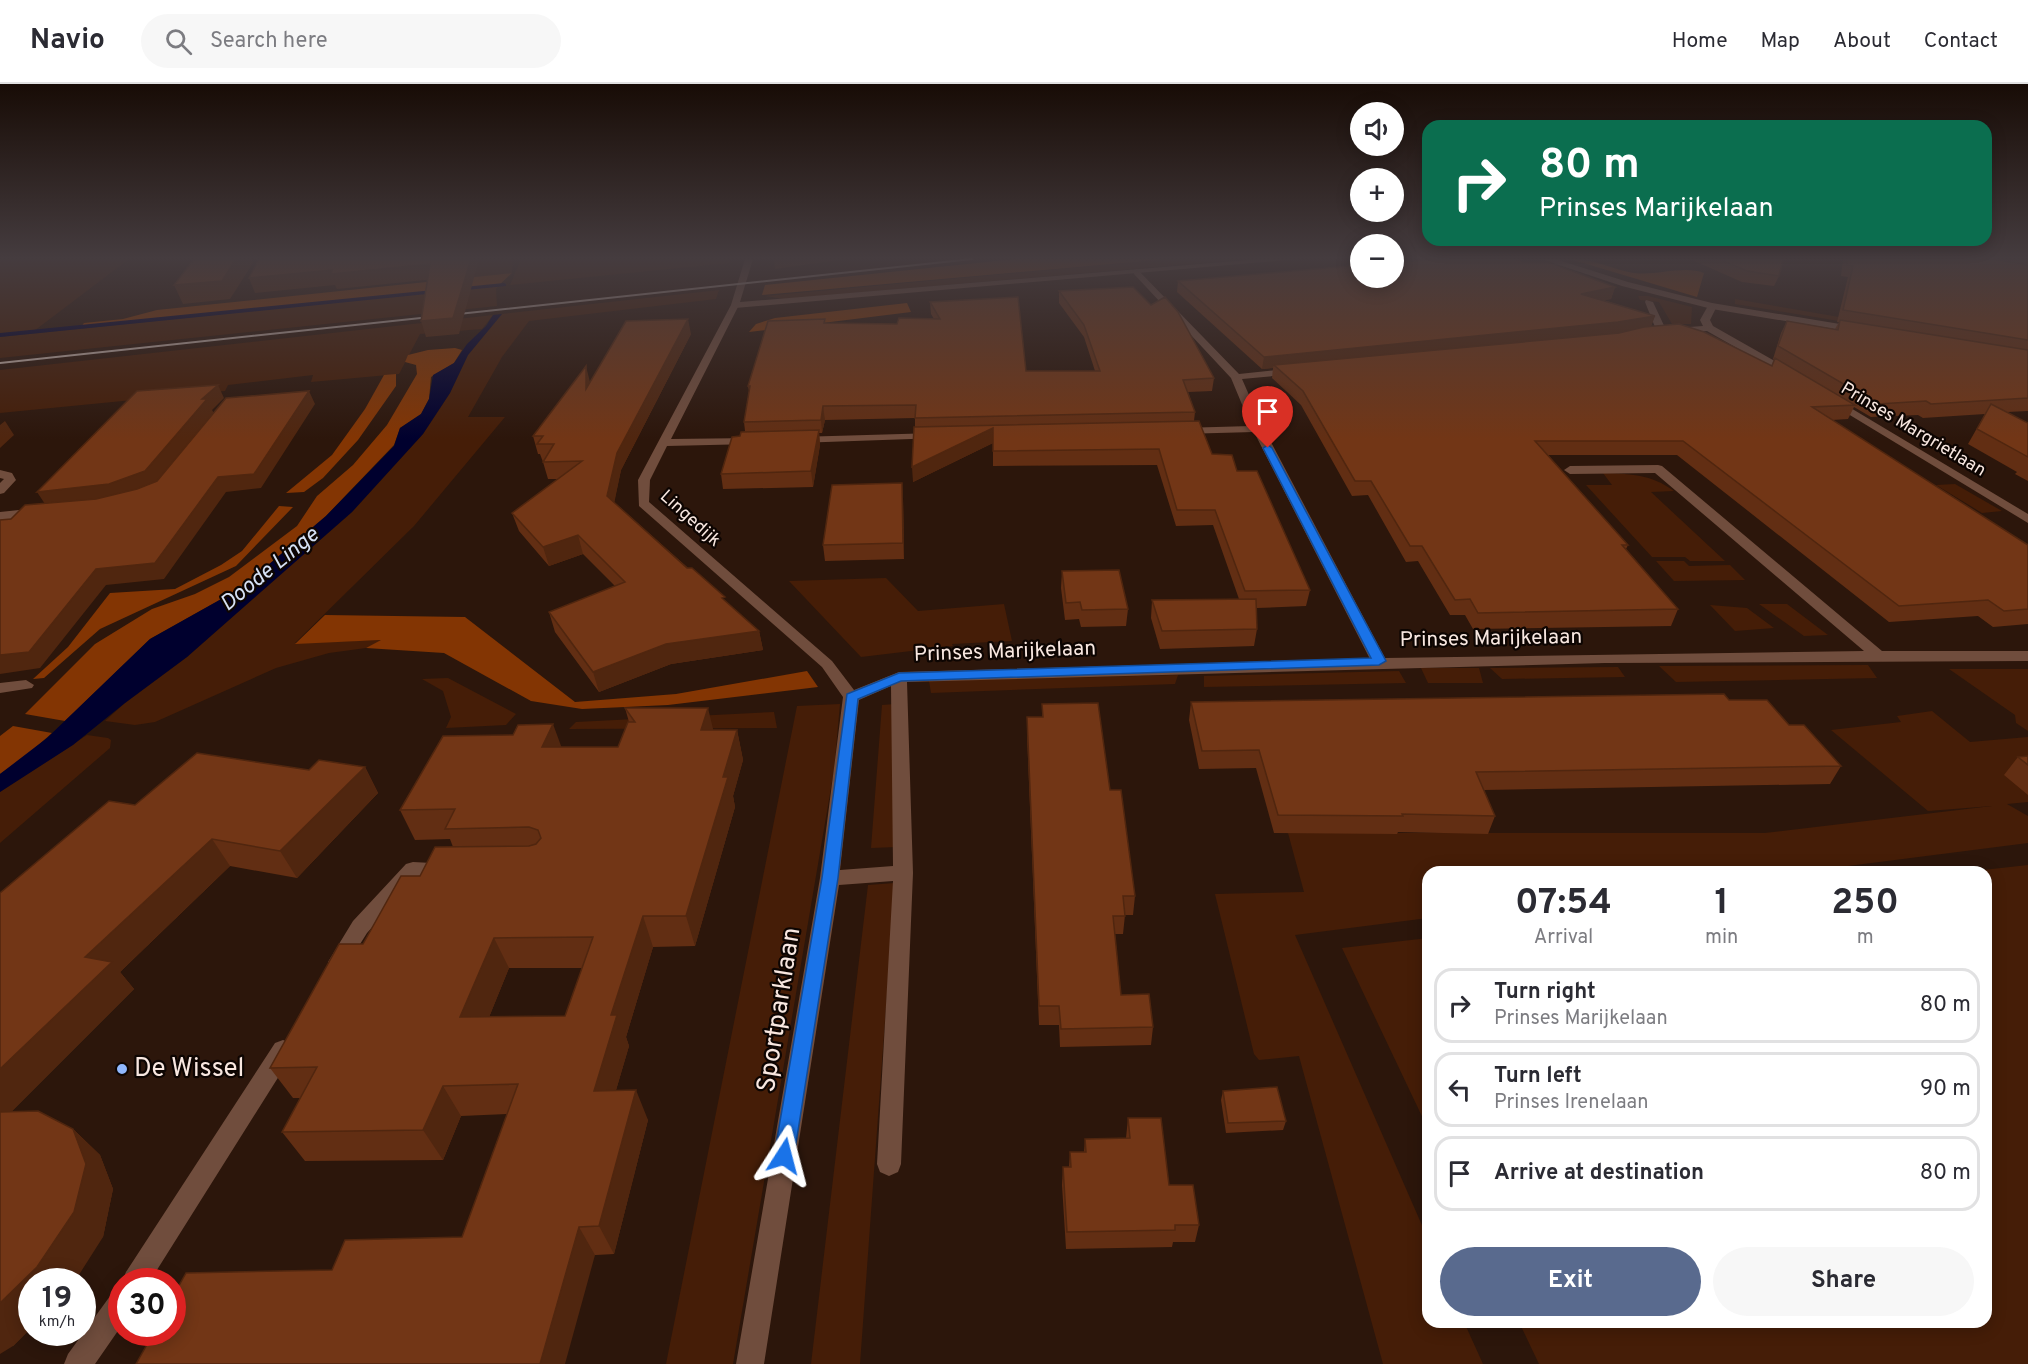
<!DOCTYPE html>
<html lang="en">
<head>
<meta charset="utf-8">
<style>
  :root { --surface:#fff; --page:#f7f7f7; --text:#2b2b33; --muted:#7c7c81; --line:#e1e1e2; --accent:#596a8e }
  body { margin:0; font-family:Overpass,sans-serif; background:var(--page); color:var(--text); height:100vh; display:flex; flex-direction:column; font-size:22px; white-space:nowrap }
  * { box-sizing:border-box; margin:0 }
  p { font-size:20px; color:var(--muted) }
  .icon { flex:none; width:33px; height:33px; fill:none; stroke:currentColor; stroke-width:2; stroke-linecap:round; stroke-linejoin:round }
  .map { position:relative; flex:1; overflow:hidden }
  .sheet { position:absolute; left:1422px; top:782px; width:570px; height:462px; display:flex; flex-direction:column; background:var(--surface); border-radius:18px; box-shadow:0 3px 15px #0003 }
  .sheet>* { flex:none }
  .banner { position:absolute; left:1422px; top:36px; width:570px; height:126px; border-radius:18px; box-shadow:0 3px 15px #0003; background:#0b6e4f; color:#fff; overflow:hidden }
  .buttons { position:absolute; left:1350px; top:18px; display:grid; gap:12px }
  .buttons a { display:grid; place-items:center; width:54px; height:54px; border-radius:50%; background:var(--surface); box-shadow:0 3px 15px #0003; font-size:30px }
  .speed { position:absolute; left:18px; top:1184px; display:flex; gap:12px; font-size:30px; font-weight:700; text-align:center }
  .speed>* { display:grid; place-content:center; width:78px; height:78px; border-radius:50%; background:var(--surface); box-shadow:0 3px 15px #0003; line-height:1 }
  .speed small { font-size:15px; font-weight:400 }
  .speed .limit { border:9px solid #d22; background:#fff; color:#111 }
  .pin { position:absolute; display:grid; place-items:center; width:51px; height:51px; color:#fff; margin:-62px -26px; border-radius:50% 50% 50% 0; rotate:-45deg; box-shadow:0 0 6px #0007 }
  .pin .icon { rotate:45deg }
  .me { position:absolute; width:66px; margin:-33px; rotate:9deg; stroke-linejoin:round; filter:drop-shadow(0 0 4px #0008) }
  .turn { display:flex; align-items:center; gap:21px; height:126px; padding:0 18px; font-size:27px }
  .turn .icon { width:78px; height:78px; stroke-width:2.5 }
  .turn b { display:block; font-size:42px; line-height:51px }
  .eta { display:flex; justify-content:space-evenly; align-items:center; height:102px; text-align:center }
  .eta b { font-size:36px; font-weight:700; line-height:42px }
  .primary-button { display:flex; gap:12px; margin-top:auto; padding:12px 18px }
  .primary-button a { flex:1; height:69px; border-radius:36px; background:var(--accent); color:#fff; font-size:24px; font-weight:700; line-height:69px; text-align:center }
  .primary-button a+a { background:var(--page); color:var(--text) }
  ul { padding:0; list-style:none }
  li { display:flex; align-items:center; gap:18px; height:75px; margin:0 12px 9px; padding:0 6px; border:3px solid var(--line); border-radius:18px }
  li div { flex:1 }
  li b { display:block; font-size:22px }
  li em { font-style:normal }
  header { display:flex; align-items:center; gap:36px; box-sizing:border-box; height:84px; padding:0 30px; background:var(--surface); border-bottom:2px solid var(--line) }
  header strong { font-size:28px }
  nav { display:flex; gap:33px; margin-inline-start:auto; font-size:21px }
  .search { width:420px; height:54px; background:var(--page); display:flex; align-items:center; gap:15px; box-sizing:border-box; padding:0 21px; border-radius:33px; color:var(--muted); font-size:22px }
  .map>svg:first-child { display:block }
  .green { fill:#451d07 }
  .forest { fill:#833503 }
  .water { fill:#00002e }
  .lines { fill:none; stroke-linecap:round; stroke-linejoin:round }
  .stream { fill:#00002e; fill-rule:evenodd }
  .minor { fill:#704d3d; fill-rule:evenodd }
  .tertiary { fill:#704d3d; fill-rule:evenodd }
  .rail { stroke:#bdaba3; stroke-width:2 }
  .wall { fill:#622e13; fill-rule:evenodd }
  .shaded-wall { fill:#50260f }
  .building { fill:#723616; stroke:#50260f; stroke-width:1.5; fill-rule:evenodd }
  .route { fill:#1a73e8; stroke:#114b97; stroke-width:1.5 }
  .poi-dot { fill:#91b8fd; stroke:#0d0502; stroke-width:2 }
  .labels { text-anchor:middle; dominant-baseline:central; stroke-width:4.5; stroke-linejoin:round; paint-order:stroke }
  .far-street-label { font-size:18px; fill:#f8e7e0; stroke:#0d0502 }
  .street-label { font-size:21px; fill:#f8e7e0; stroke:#0d0502 }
  .water-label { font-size:22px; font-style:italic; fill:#d6e1f5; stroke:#0d0502 }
  .near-street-label { font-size:26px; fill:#f8e7e0; stroke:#0d0502 }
  .near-poi-label { font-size:26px; fill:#f8e7e0; stroke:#0d0502; text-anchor:start }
</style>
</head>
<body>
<header>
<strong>Navio</strong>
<div class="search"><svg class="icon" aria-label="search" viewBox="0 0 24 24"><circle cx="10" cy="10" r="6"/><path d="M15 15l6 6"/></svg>Search here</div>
<nav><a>Home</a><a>Map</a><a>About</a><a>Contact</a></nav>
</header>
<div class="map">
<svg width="2028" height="1280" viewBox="0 0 2028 1280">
  <rect width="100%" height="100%" fill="#2c160b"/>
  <path class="green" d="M0 175H129L34 247 0 250Z
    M457 175H513L512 189 447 196Z
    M521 175H730L729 179 510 201Z
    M1168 175H1247L784 215 765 212Z
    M498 202 496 205 497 222 0 274V253Z
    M719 206 716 215 529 237 502 273 468 333H505L414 442 295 559 383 556 366 564 329 569 276 584 155 638 135 641 105 637 125 619 187 573 352 428 423 350 450 309 468 271 502 230Z
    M1638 212H1648L1692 223 1691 240H1672L1659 218 1640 216Z
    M1735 215 1839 233V237L1735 220Z
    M493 231 482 245 420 250 399 290 311 298 313 291 228 301 225 307 0 329V286Z
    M1603 389C1630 390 1651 390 1674 407L1651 408 1725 477H1690L1685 473H1652L1586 401H1612Z
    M1955 400 2002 427 1982 429 1936 401Z
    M1656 477H1684L1689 482 1730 481 1745 496 1674 497Z
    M886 494 918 527 1004 520 1012 557 952 560 953 562 861 573 789 497Z
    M1759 520H1787L1828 551 1804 552Z
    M1710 521 1747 524 1774 544 1735 547Z
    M1868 581 1877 594 1676 598 1659 582Z
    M1618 583 1625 593 1502 595 1490 584Z
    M1421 584H1479L1483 599H1428Z
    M1949 585H2028V647L2016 639 2015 631Z
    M1399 587 1406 599 1204 603V592Z
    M1178 591 1175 600 931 609 929 597Z
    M448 594 516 630 506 641 446 644 451 633 443 607 422 595Z
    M840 620 834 686 733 1280H666L797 622Z
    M895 620 897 763 871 764 882 621Z
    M1932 627 1970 658 2028 653V718L2007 720 2028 732V759L1801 788H1428V834L1295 851 1428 1155V1238H1464L1483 1280H1383L1299 972 1259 976 1254 970 1215 810 1304 808 1288 749H1765L1992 722 1928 727 1831 646 1901 638 1897 632Z
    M774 628 777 644 569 645 576 638Z
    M87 651 108 654 111 656 110 664 0 759V708Z
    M2028 781V1280H1539L1519 1238H1986V788L1974 787Z
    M895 799 860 1280H811L868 801Z
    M1428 854V1045L1342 864Z"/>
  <path class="forest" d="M1015 175H1168L762 211 765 201Z
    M1570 175C1597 175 1610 185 1634 189 1656 192 1684 181 1704 189L1697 213Z
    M512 189 498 202 81 243 84 239 123 235 157 226Z
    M907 219 911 228 749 248 756 240 775 234Z
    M455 264 462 266 454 279 431 293 429 315 421 330 400 344 394 361 326 432 241 504 150 555 65 637 25 630 95 560 152 525 195 510 229 493 297 442 317 412 353 381 387 341 417 290 416 281 405 278 408 271 428 266Z
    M396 290V302L358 356 323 394 304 408 286 409 332 371 365 325 384 291Z
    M279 422 293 423 236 482 100 545 44 594 33 595 68 563 110 509 175 505 221 481 242 467Z
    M325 531 465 533 575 618 676 610 807 587 818 603 668 621 582 625 531 617 444 569 366 564 381 556 295 560Z
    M13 642 52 649 25 673 0 690V652Z"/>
  <path class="water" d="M502 230 468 271 450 309 423 350 352 428 187 573 125 619 73 661 0 708V690L47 654 150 555 241 504 326 432 394 362 400 344 421 330 429 315 433 291 454 279 467 260 486 242 493 231Z"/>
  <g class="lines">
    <path class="stream" d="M504 199 506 200V202L0 253V249Z"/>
    <path class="minor" d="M1137 185 1239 290 1295 284 1300 287 1295 290 1242 295 1264 345 1385 574 1864 567 1655 389 1570 390 1564 386 1570 382 1658 381 1662 382 1882 567H2028V577L1605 579 907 598 913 789 901 1080 898 1088 889 1092 880 1088 877 1080 893 797 839 801 764 1280H736L820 794 843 613 822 583 639 422 638 396 731 221 735 218 739 221 671 355 753 354 759 357 753 360 667 362 650 396 649 418 832 577 854 606 899 588 1370 575 1254 348 1181 350 1175 347 1181 344 1251 342 1231 294 1134 190V186ZM891 602 893 782 840 786 859 616Z
      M1646 216 1653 218 1667 248 1665 250 1657 248 1645 218Z
      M1712 219 1717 222 1710 236 1713 242 1796 289V293H1788L1707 247 1672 249V245L1675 244 1703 242 1700 236 1709 220Z
      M1834 314 2028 430V439L1830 319 1829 317Z
      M936 349 940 350V354L797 359 791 356 797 353Z
      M0 386 12 389 16 396 4 409 0 410V399L4 395 0 394Z
      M38 424 42 425 44 428 42 431 0 436V428Z
      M26 596 34 601 32 604 0 609V599Z
      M413 778 451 780 454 785 451 790 418 792 367 849 345 884 338 886 331 884 328 878 353 837 406 780Z
      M283 956 291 959 294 966 291 973 150 1197H122L126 1188 275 959Z
      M122 1204V1241L95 1280H64L68 1270 113 1208Z"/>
    <path class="tertiary" d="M745 175H753L740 218 1260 175H1298L735 224 731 221Z
      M1541 175H1555L1628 198 1712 219 1858 243 1863 246 1858 249 1712 225 1622 202Z"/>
    <path class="rail" d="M0 279 972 175"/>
  </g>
  <path class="wall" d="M1690 175H1783L1779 192 1774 202 1742 198Z
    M1843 175H2028V327L2007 328 2028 339V397L2015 390 2017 388 1968 360 1985 330 1923 334 1918 331 1871 333 1854 323 1848 335 1832 336 2028 461V540L1993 543 1978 532 1889 538 1677 371H1548L1628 461 1626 465 1678 525 1671 542 1473 545 1465 531H1450L1418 477 1406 478 1368 411 1352 412 1301 321 1272 294 1273 284 1262 285 1177 208 1178 197 1615 203 1611 215 1603 216 1655 232 1651 242 1771 282 1774 276 1773 275 1781 249 1787 237 1835 245 1839 238H1837L1848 193 1841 192Z
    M1059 207 1214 294 1212 307 1188 308 1195 328 1194 337 1212 370 1237 387 1310 506 1306 522 1257 524V545L1254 562 1160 565 1151 534 1152 516 1239 515 1213 441 1176 442 1157 381 993 382V359L913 398 915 343V334L825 336 822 349H819L820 361 813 403 723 405 721 390 740 352 745 347 744 338 749 307 748 302 825 239 897 240 934 235 931 230 930 218 1026 287H1095L1084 253 1059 219Z
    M691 250 621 386 614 418 759 547 763 566 671 580 599 608 555 548 549 528 615 502 583 470 549 482 519 447 512 429 558 395H548L543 378 540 370H538L533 352 590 298V299Z
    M903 414 904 475 825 477 823 461Z
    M1062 487 1128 525 1126 542 1081 543 1079 535 1065 536 1061 504Z
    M1729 616 1841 682 1830 700 1484 706 1495 732 1488 750 1398 748 1397 750 1274 749 1256 684 1199 685 1189 636 1191 618Z
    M1042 620 1110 706 1135 812 1133 831H1125L1123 850H1115L1121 911 1153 943 1151 961 1060 963 1059 941H1039L1027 651V633H1042Z
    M625 624 713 646H737L743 676 733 712 735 723 695 862 653 863 626 953 629 962 616 1006 648 1036 614 1170 332 1186 462 1153 507 1030 461 1032 443 1076 305 1077 282 1048 300 1014H293L270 984 363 860 420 792 453 763 450 755 415 756 400 726 561 663H618L629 638ZM509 884H582L565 932 489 933Z
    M2028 672V711L2004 691 2018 673Z
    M365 683 378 709 297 794 230 782 120 888 134 905 11 1028 73 1045 100 1071 113 1105 103 1153 32 1197V1243L13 1262 0 809 135 721 309 686Z
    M1223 1007 1286 1037 1283 1046 1226 1049 1221 1016Z
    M1128 1034 1169 1101 1199 1141 1195 1158H1173L1172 1163 1066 1165 1062 1101 1063 1083H1069L1070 1068H1084L1085 1055 1126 1054Z"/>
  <path class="shaded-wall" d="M236 175H252L253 179 230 215 183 220 174 201Z
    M471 175H479L459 250 426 253 421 237Z
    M774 175H846L775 185Z
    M430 180 435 195 337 205 335 201 255 209 249 194 332 186Z
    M1615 203 1611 215 1577 221 1581 210Z
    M1655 232 1650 245 1614 251 1274 281 1273 284 1262 285 1264 273Z
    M688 235 691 250 621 386 612 430 607 412 617 369Z
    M586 282 590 298 591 322 586 305Z
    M218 301 224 314 212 326 214 329 154 402 118 415 47 423 37 408 202 315Z
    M309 307 315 320 261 404 226 408 164 495 106 501 40 584 0 590V571L96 485 218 393Z
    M823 322 825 336 822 349 821 336Z
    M5 337 14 351 0 364V341Z
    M993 344V359L913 398 912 383Z
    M819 346 820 361 813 403 811 387Z
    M902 399 903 414 904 475 903 459Z
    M578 451 583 470 549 482 543 463Z
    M759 547 763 566 671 580 599 608 593 588 666 560Z
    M708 624 715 653 701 646Z
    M553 640 564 670 542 663Z
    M737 646 743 676 733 712 735 723 695 862 686 832 723 693Z
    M365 683 378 709 297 794 280 767Z
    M212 755 230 782 120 888 134 905 0 1039V985L85 873Z
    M643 832 653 863 626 953 629 962 607 1037 594 1007 611 931Z
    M494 854 509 884 477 963 460 933Z
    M443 1002 461 1032 443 1076 423 1046Z
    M636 1006 648 1036 614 1170 599 1142Z
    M73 1045 100 1071 113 1105 103 1153 75 1197H32V1243L13 1262 0 1270V1219Z
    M579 1143 595 1171 565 1280H540Z"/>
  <path class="building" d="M194 175H236L222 197 174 201Z
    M259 175H471L453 234 421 237 430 180 331 190 332 186 249 194Z
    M1434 175H1513L1525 178H1548L1615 203 1581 210 1655 232 1618 238 1264 273 1178 197 1360 181V194H1394V179Z
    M1719 175H1783L1779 192 1747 187Z
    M1847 175H1993L2028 181V256L1843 226 1853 182 1847 181Z
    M1133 203 1151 221 1165 213 1178 228 1214 294 1183 296 1195 328 915 334 916 321 823 322 821 336 744 338 750 302H748L768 237 825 235 824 239 897 240 899 234 940 235 930 218 1018 213 1026 287H1100L1084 241 1059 207Z
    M688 235 617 369 607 412 687 484H692L725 513 722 514 759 547 666 560 593 588 549 528 625 498 578 451 543 463 512 429 582 377 543 378 554 360H537L543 352H533L586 282V305L626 237Z
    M1840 236 2028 266V314L1931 320 1926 317 1878 320 1778 262 1787 237 1838 246Z
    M1679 240 1704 248 1772 282 1775 274 1855 321 1812 323 2028 461V525L2004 527 1988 516 1899 522 1683 357H1535L1628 461H1622L1678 525 1478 529 1470 515 1455 516 1422 462H1410L1371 397H1355L1303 307 1274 281 1619 249 1644 243Z
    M218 301 202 315H207L145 387 109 400 37 408 137 307Z
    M309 307 254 390 218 393 155 479 96 485 29 568 0 571V436L11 435 25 421 96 415 137 405 157 397 226 314Z
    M1991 320 2028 339V373L1977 345Z
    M1199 337 1212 370 1232 371 1237 387H1257L1310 506 1245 507 1215 426H1177L1159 365 993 367V344L912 383 914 343Z
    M819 346 811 387 721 390 732 353 740 352 741 348Z
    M902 399 903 459 823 461 832 401Z
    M1119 486 1128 525 1082 526 1080 518 1066 519 1062 487Z
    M1256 515 1257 545 1162 547 1152 516Z
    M1724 610 1729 616H1767L1789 641H1804L1841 682 1476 688 1495 732 1402 730 1403 732 1278 731 1259 666 1202 667 1191 618Z
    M1098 619 1110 706H1121L1135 812H1123L1125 832H1113L1121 911 1149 910 1153 943 1061 945 1059 922H1039L1027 633H1043L1042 620Z
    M625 624H708L701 646H737L723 693H728L686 832H643L611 931H617L594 1007 636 1006 599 1142 579 1143 540 1280H136L154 1248H172V1214L186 1189 332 1186 345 1156 462 1153 518 1000 443 1002 423 1046 282 1048 317 983 270 984 339 860H363L401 792H420L435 763 529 762 536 760 541 754 538 746 529 743 445 745 455 725 400 726 443 652 513 651 518 641 553 640 542 663H618L628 638H635ZM593 853 565 932 460 933 494 854Z
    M197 669 309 686 319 676 365 683 280 767 212 755 85 873 112 878 0 985V809L109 717 135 721Z
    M2028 672V681L2018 673Z
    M1277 1003 1286 1037 1228 1039 1223 1007Z
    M38 1027 73 1045 86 1080 74 1128 37 1183 0 1219V1028Z
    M1128 1034H1161L1169 1101H1193L1199 1141H1175V1146L1067 1148 1063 1083H1071L1070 1068H1086L1085 1055 1130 1054Z"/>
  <linearGradient id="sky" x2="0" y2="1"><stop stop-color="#180c06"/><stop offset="0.49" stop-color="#453c3f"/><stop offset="1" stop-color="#453c3f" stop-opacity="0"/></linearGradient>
  <rect width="2028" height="355" fill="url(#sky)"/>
  <path class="route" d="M1268 361 1272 364 1386 577 1379 581 901 597 858 615 838 794 794 1072 791 1078 784 1081 777 1078 774 1072 822 794 847 610 899 589 1371 574 1263 364Z"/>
  <circle class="poi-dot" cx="122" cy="985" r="6"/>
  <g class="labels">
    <g class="far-street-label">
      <text transform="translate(1913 346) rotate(31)">Prinses Margrietlaan</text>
      <text transform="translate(690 435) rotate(42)">Lingedijk</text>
    </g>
    <g class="street-label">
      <text transform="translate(1491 555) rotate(-1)">Prinses Marijkelaan</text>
      <text transform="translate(1005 568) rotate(-2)">Prinses Marijkelaan</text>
    </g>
    <g class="water-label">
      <text transform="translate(270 486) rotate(-39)">Doode Linge</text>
    </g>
    <g class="near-street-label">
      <text transform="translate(780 926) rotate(-81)">Sportparklaan</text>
    </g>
    <g class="near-poi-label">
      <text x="134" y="985">De Wissel</text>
    </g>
  </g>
</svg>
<div class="buttons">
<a><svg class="icon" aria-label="sound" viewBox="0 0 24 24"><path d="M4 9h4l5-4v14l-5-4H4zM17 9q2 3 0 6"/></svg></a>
<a>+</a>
<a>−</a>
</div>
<div class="speed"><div>19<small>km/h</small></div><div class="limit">30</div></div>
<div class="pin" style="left:1268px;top:364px;background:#d93025"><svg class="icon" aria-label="arrive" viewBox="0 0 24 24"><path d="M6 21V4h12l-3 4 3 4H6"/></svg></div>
<svg class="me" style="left:784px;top:1072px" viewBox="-20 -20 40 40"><path d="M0-17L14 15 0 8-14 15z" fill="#1a73e8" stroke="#fff" stroke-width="4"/></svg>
<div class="banner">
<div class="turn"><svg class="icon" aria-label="right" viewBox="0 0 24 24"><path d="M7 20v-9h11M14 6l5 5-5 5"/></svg><div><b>80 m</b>Prinses Marijkelaan</div></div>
</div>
<section class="sheet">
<div class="eta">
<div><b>07:54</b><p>Arrival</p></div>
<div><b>1</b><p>min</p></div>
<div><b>250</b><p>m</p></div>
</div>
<ul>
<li><svg class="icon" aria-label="right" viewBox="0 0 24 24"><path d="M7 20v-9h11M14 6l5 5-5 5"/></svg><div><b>Turn right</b><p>Prinses Marijkelaan</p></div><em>80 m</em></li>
<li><svg class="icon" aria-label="left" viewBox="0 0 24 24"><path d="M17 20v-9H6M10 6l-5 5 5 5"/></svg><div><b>Turn left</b><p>Prinses Irenelaan</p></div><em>90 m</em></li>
<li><svg class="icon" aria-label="arrive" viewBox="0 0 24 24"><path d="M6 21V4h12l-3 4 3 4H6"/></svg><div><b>Arrive at destination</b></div><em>80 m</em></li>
</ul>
<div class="primary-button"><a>Exit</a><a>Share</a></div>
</section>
</div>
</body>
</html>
